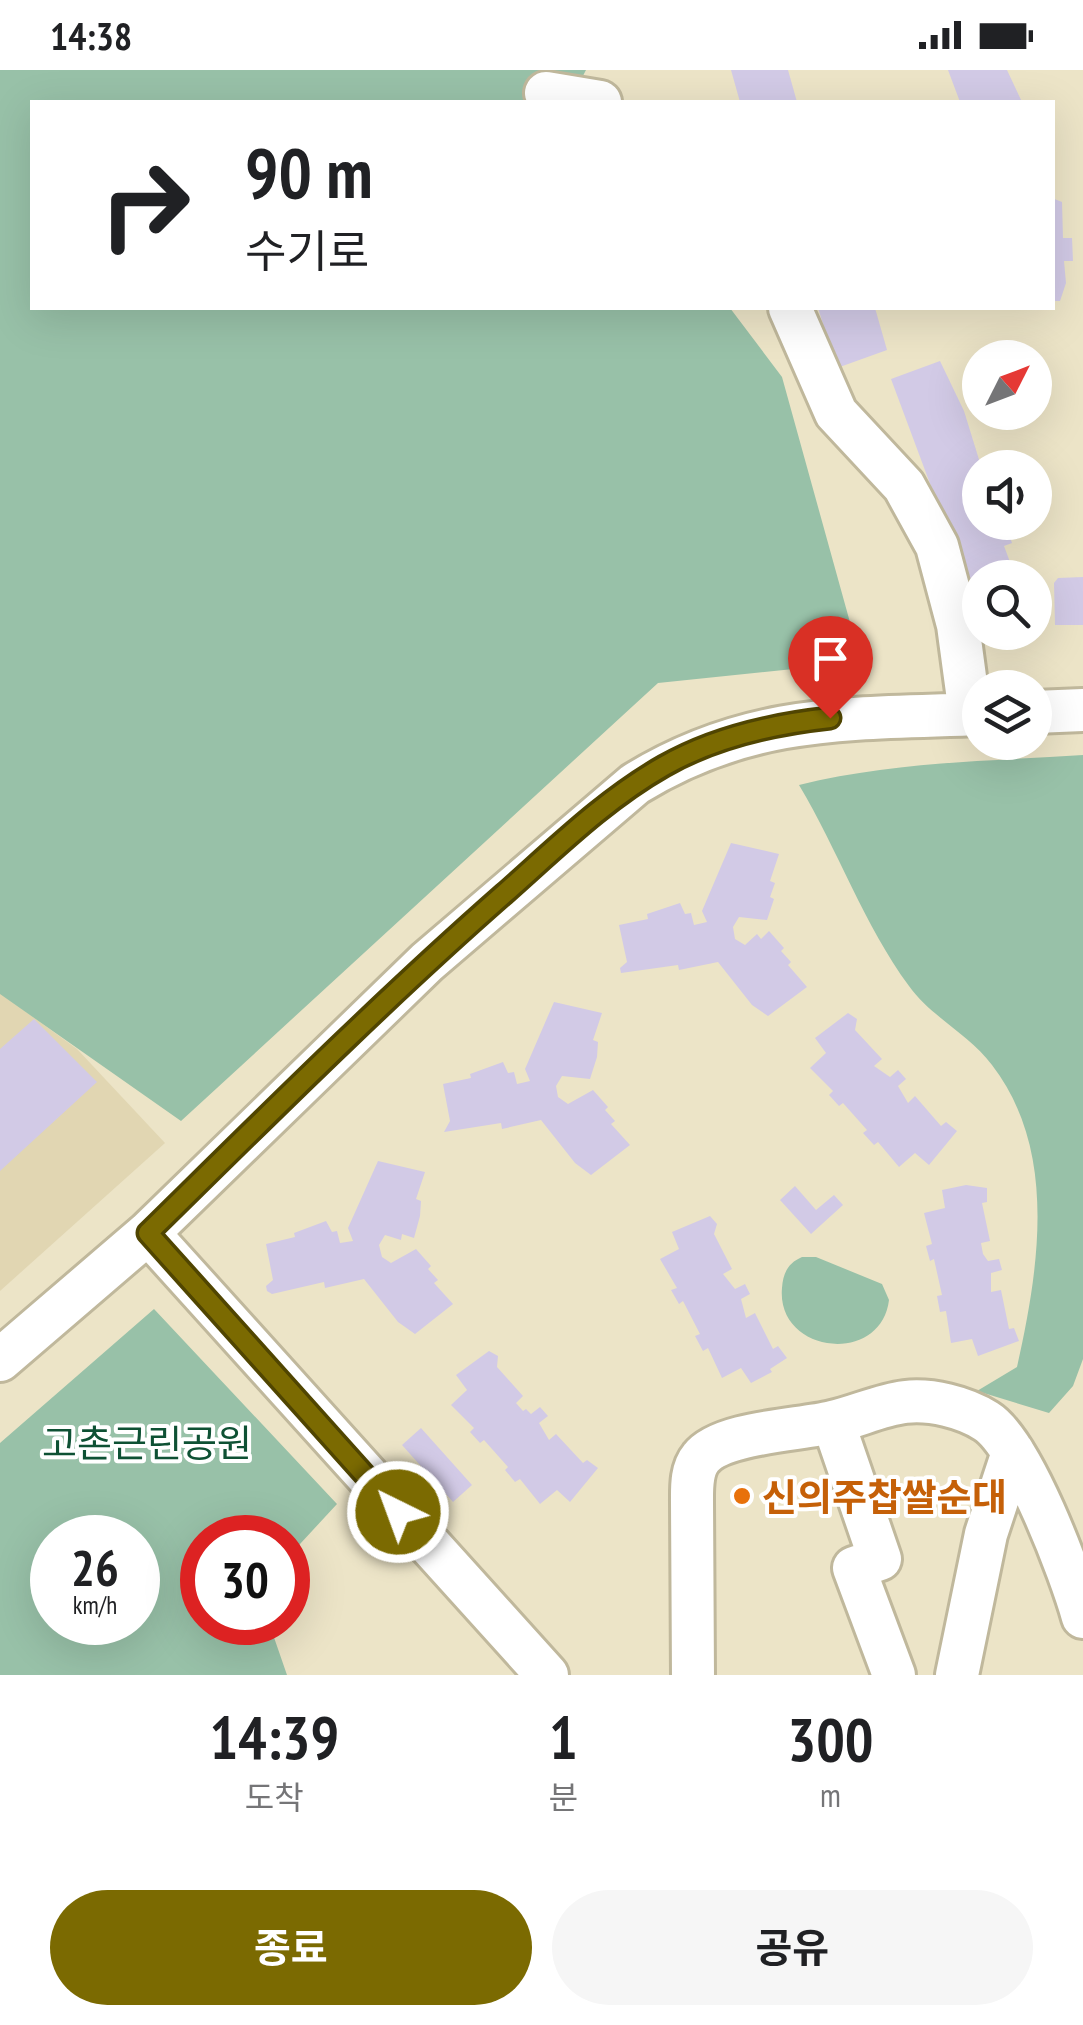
<!DOCTYPE html>
<html lang="ko">
<head>
<meta charset="utf-8">
<style>
  :root { --surface:#fff; --page:#f6f6f6; --text:#202124; --muted:#757577; --accent:#7b6a01 }
  body { margin:0; font-family:"PT Sans Narrow","Noto Sans KR",sans-serif; background:var(--page); color:var(--text); height:100vh; display:flex; flex-direction:column; font-size:38px; white-space:nowrap }
  * { box-sizing:border-box; margin:0 }
  p { font-size:32px; color:var(--muted) }
  .icon { flex:none; width:55px; height:55px; fill:none; stroke:currentColor; stroke-width:2; stroke-linecap:round; stroke-linejoin:round }
  .map { position:relative; height:1605px; overflow:hidden }
  .drawer { display:flex; flex-direction:column; background:var(--surface); flex:1 }
  .drawer>* { flex:none }
  .banner { position:absolute; left:30px; top:30px; width:1025px; height:210px; border-radius:0px; box-shadow:0 10px 40px #0002; background:#fff; color:var(--text); overflow:hidden }
  .needle { width:65px; rotate:48deg }
  .controls { position:absolute; left:962px; top:270px; display:grid; gap:20px }
  .controls a { display:grid; place-items:center; width:90px; height:90px; border-radius:50%; background:var(--surface); box-shadow:0 10px 40px #0002; font-size:50px }
  .speed { position:absolute; left:30px; top:1445px; display:flex; gap:20px; font-size:50px; font-weight:700; text-align:center }
  .speed>* { display:grid; place-content:center; width:130px; height:130px; border-radius:50%; background:var(--surface); box-shadow:0 10px 40px #0002; line-height:1 }
  .speed small { font-size:25px; font-weight:400 }
  .speed .limit { border:15px solid #d22; background:#fff; color:#111 }
  .pin { position:absolute; display:grid; place-items:center; width:85px; height:85px; color:#fff; margin:-102px -42px; border-radius:50% 50% 50% 0; rotate:-45deg; box-shadow:0 0 10px #0007 }
  .pin .icon { rotate:45deg }
  .me { position:absolute; width:110px; margin:-55px; rotate:318deg; stroke-linejoin:round; filter:drop-shadow(0 0 8px #0008) }
  .turn { display:flex; align-items:center; gap:35px; height:210px; padding:0 50px; font-size:45px }
  .turn .icon { width:130px; height:130px; stroke-width:2.5 }
  .turn b { display:block; font-size:70px; line-height:85px }
  .eta { display:flex; justify-content:space-evenly; align-items:center; height:170px; text-align:center }
  .eta b { font-size:60px; font-weight:700; line-height:70px }
  .action { display:flex; gap:20px; margin-top:auto; padding:20px 50px }
  .action a { flex:1; height:115px; border-radius:60px; background:var(--accent); color:#fff; font-size:40px; font-weight:700; line-height:115px; text-align:center }
  .action a+a { background:var(--page); color:var(--text) }
  .status { display:flex; justify-content:space-between; align-items:center; height:70px; padding:0 50px; background:var(--surface); direction:ltr }
  .status svg { height:28px; fill:currentColor }
  .map>svg:first-child { display:block }
  .built { fill:#e1d6b2 }
  .green { fill:#98c1a8; fill-rule:evenodd }
  .building { fill:#d2cae6 }
  .lines { fill:none; stroke-linecap:round; stroke-linejoin:round }
  .minor-casing { stroke:#c0b89c; stroke-width:48 }
  .minor { stroke:#fff; stroke-width:42 }
  .route-casing { stroke:#504501; stroke-width:25 }
  .route { stroke:#7b6a01; stroke-width:18 }
  .food-dot { fill:#e8710a; stroke:#fff; stroke-width:4 }
  .labels { text-anchor:middle; dominant-baseline:central; stroke-width:8; stroke-linejoin:round; paint-order:stroke }
  .park-label { font-size:38px; fill:#0e5134; stroke:#fff }
  .food-label { font-size:38px; font-weight:bold; fill:#c56008; stroke:#fff; text-anchor:start }
</style>
</head>
<body>
<div class="status"><b>14:38</b><svg viewBox="0 0 49 12"><path d="M0 12V9h3v3zM5 12V6h3v6zM10 12V3h3v9zM15 12V0h3v12zM26 1h20v11H26zM47 4h2v5h-2z"/></svg></div>
<div class="map">
<svg width="1083" height="1605" viewBox="0 0 1083 1605">
  <rect width="100%" height="100%" fill="#ece4c7"/>
  <path class="built" d="M0 923 77 979 165 1073 0 1221Z"/>
  <path class="green" d="M0 0H586L573 25 578 32H32V238H730L782 307 861 592 658 613 181 1051 0 924Z
    M1083 685V1289L1073 1316 1049 1343 977 1321 1017 1297C1039 1198 1058 1081 992 995 969 964 931 947 909 916 864 855 838 780 799 715 892 692 988 691 1083 685Z
    M802 1187H816L882 1214 889 1230C881 1296 776 1284 782 1218 783 1203 788 1193 802 1187Z
    M154 1239 337 1434 288 1487V1468H202V1552L269 1553 287 1605H0V1373ZM52 1468H138V1552H52Z"/>
  <path class="building" d="M731 0H788L797 32H740Z
    M948 0H1007L1022 32H960Z
    M1052 128 1062 132 1063 168H1072L1073 191H1064L1066 213 1060 231H1052Z
    M818 238H875L887 280 837 298Z
    M940 291 964 341 981 396 980 452H1005L1012 473 1004 476 1016 508H980V527L973 529 891 309Z
    M1083 507V555H1055L1054 513 1058 508Z
    M731 773 779 784 770 811 775 813 770 827 774 829 767 850 739 847 733 857 735 869 745 875 757 864 761 869 769 861 784 878 781 881 791 892 788 895 807 917 768 946 752 935 718 892 679 900 678 895 621 903 620 898 627 892 619 855 648 849 647 844 680 833 685 844 691 843 694 855 707 852 702 841Z
    M554 932 602 943 593 970 598 972 597 987 590 1009 562 1006 556 1016 558 1027 568 1034 593 1020 608 1037 605 1040 615 1051 611 1054 630 1075 591 1105 575 1093 541 1050 502 1059 501 1053 444 1062 450 1051 443 1014 471 1008 470 1004 503 992 508 1003 514 1002 517 1014 530 1011 525 999Z
    M848 943 857 949 855 960 882 989 874 996 890 1007 898 1000 906 1009 898 1016 908 1033 915 1026 941 1056 946 1052 957 1061 929 1095 915 1083 899 1097 878 1072 874 1075 863 1063 867 1060 843 1033 839 1036 829 1025 833 1021 810 998 826 983 815 968Z
    M34 949 97 1012 0 1101V979Z
    M378 1091 425 1102 416 1129 421 1131 420 1146 414 1168 402 1164 401 1170 385 1165 379 1175 382 1187 391 1193 416 1179 431 1196 428 1199 438 1210 434 1213 453 1234 415 1264 398 1252 364 1209 325 1218 324 1212 272 1224 267 1221 266 1216 273 1210 266 1174 295 1167 294 1163 326 1151 332 1162 337 1161 340 1173 353 1171 348 1158Z
    M966 1115 987 1118V1132L982 1133 990 1171 981 1173 983 1184 988 1191 999 1189 1002 1200 991 1203V1222L1001 1220 1009 1259 1014 1258 1019 1271 978 1286 972 1269 951 1273 946 1241 940 1242 937 1226 942 1225 934 1189 930 1191 926 1176 932 1174 924 1143 945 1138 942 1120Z
    M795 1116 816 1140 834 1125 843 1135 811 1164 780 1130Z
    M710 1146 717 1154 714 1164 732 1199 723 1204 735 1219 745 1214 750 1224 741 1229 746 1248 755 1243 773 1279 778 1276 787 1288 770 1299 772 1302 751 1313 741 1298 722 1308 708 1278 703 1281 695 1266 700 1264 683 1231 679 1234 671 1220 677 1218 660 1189 679 1179 672 1162Z
    M489 1281 498 1286 497 1297 523 1326 516 1333 523 1341 526 1339 531 1344 540 1337 548 1346 539 1353 549 1370 556 1364 583 1393 587 1390 598 1398 570 1432 557 1420 540 1434 520 1409 515 1412 505 1400 508 1397 484 1370 480 1373 470 1362 474 1358 451 1335 467 1320 456 1305Z
    M421 1358 472 1415 453 1432 402 1375Z"/>
  <g class="lines">
    <defs>
      <path id="minor" d="M546 23 600 32
        M790 238 836 343 904 416 937 476 958 555 970 644
        M1035 642 1083 640
        M148 1163 547 1605
        M0 1290 148 1163 427 892 635 714C750 643 852 649 980 644
        M833 1352 880 1489 854 1498 894 1605
        M693 1605 692 1432C692 1418 691 1400 701 1388 721 1362 800 1360 832 1352 856 1347 880 1335 905 1332 931 1329 964 1337 986 1351 1022 1373 1071 1504 1083 1547
        M957 1605 986 1464 1013 1382"/>
    </defs>
    <use href="#minor" class="minor-casing"/>
    <use href="#minor" class="minor"/>
  </g>
  <g class="lines">
    <defs>
      <path id="route" d="M398 1442 148 1163C265 1048 381 932 504 824 555 779 604 730 664 696 713 668 774 654 830 648"/>
    </defs>
    <use href="#route" class="route-casing"/>
    <use href="#route" class="route"/>
  </g>
  <circle class="food-dot" cx="742" cy="1426" r="10"/>
  <g class="labels">
    <g class="park-label">
      <text x="147" y="1372">고촌근린공원</text>
    </g>
    <g class="food-label">
      <text x="762" y="1426">신의주찹쌀순대</text>
    </g>
  </g>
</svg>
<div class="controls">
<a><svg class="needle" viewBox="-14 -14 28 28"><path d="M0-13l5 13h-10z" fill="#e53935"/><path d="M0 13l5-13h-10z" fill="#757577"/></svg></a>
<a><svg class="icon" aria-label="sound" viewBox="0 0 24 24"><path d="M4 9h4l5-4v14l-5-4H4zM17 9q2 3 0 6"/></svg></a>
<a><svg class="icon" aria-label="search" viewBox="0 0 24 24"><circle cx="10" cy="10" r="6"/><path d="M15 15l6 6"/></svg></a>
<a><svg class="icon" aria-label="layers" viewBox="0 0 24 24"><path d="M12 4l9 5-9 5-9-5zM3 14l9 5 9-5"/></svg></a>
</div>
<div class="speed"><div>26<small>km/h</small></div><div class="limit">30</div></div>
<div class="pin" style="left:830px;top:648px;background:#d93025"><svg class="icon" aria-label="arrive" viewBox="0 0 24 24"><path d="M6 21V4h12l-3 4 3 4H6"/></svg></div>
<svg class="me" style="left:398px;top:1442px" viewBox="-20 -20 40 40"><circle r="17" fill="#7b6a01" stroke="#fff" stroke-width="3"/><path d="M0-11L8 9 0 5-8 9z" fill="#fff"/></svg>
<div class="banner">
<div class="turn"><svg class="icon" aria-label="right" viewBox="0 0 24 24"><path d="M7 20v-9h11M14 6l5 5-5 5"/></svg><div><b>90 m</b>수기로</div></div>
</div>
</div>
<section class="drawer">
<div class="eta">
<div><b>14:39</b><p>도착</p></div>
<div><b>1</b><p>분</p></div>
<div><b>300</b><p>m</p></div>
</div>
<div class="action"><a>종료</a><a>공유</a></div>
</section>
</body>
</html>
